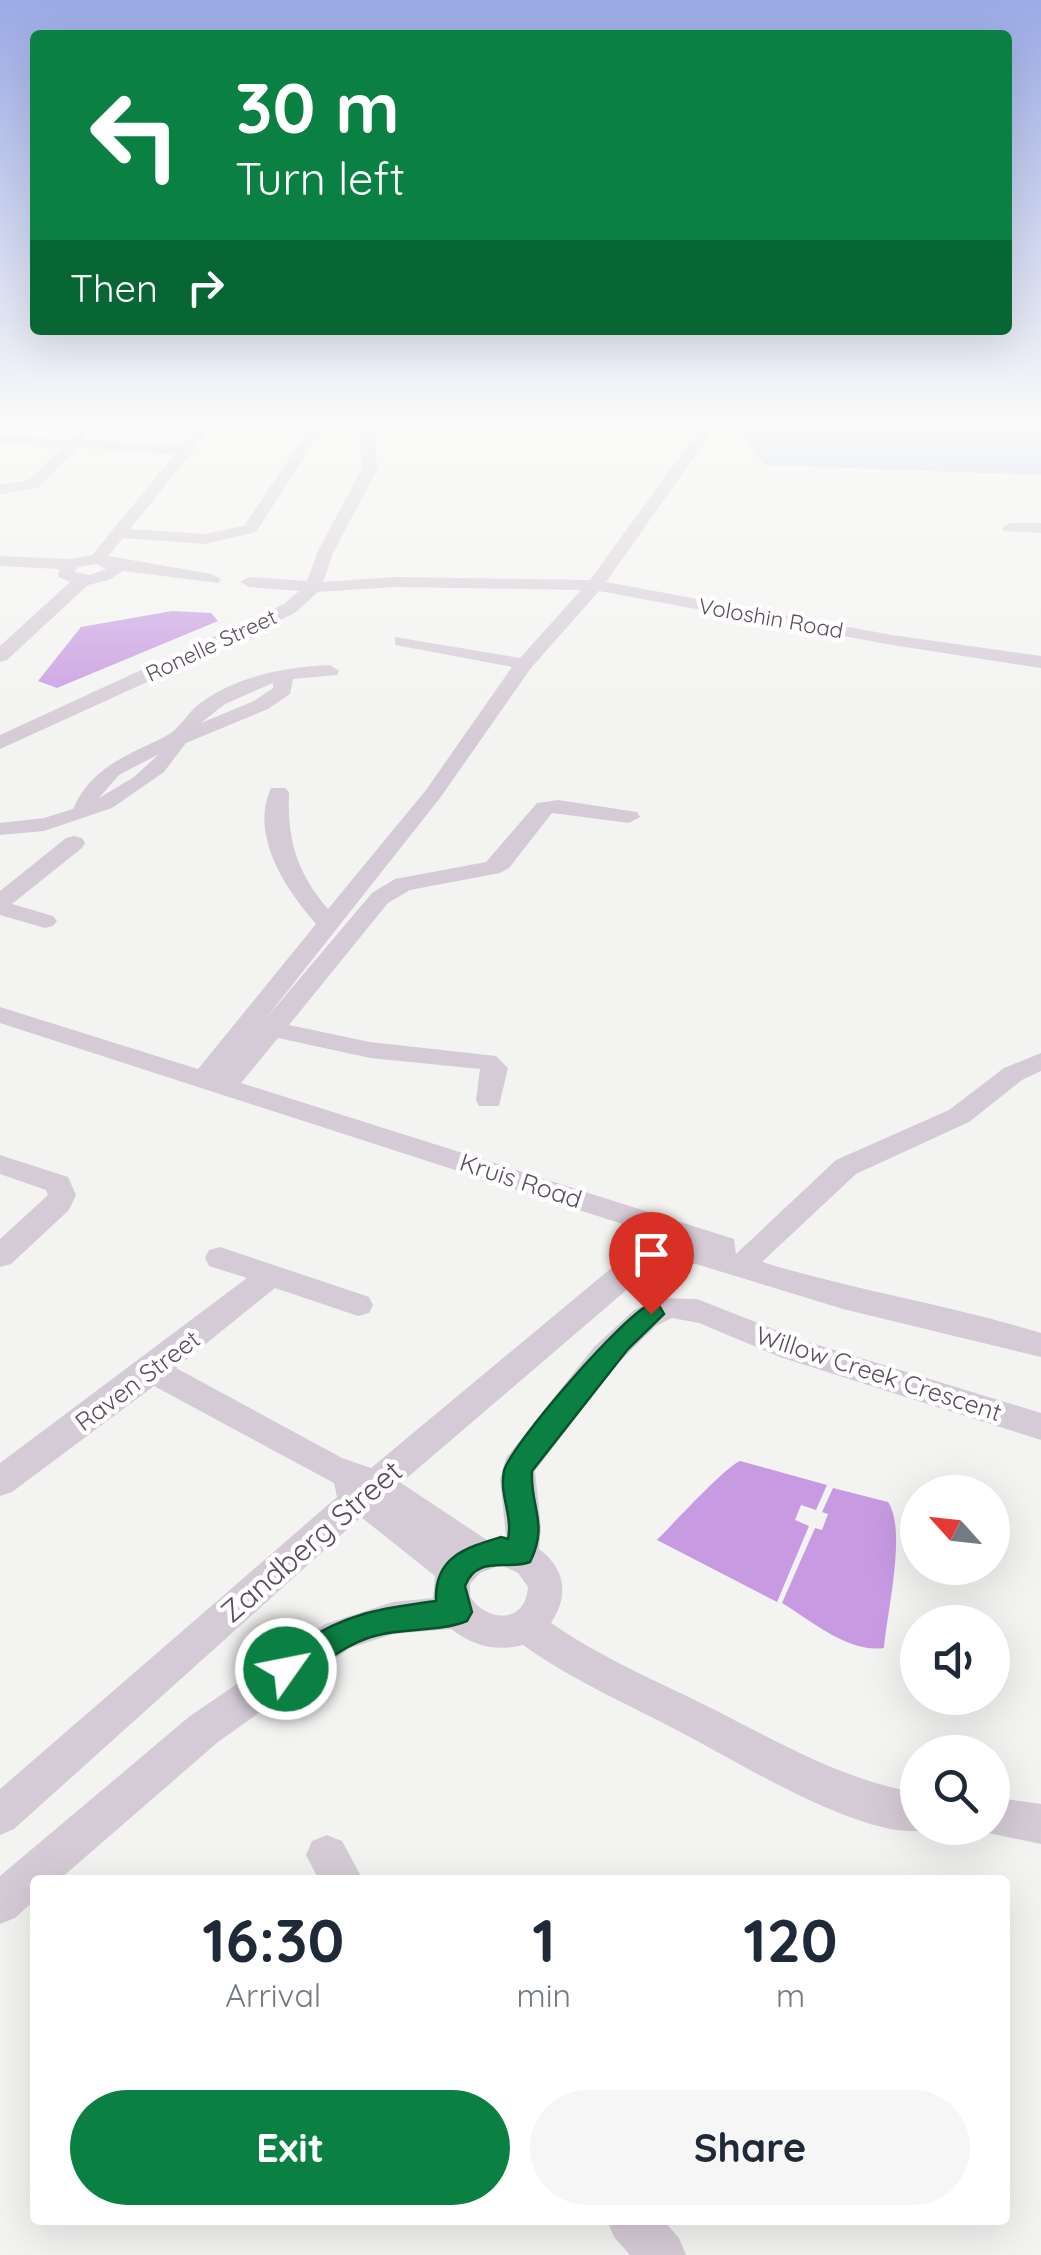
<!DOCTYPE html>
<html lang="en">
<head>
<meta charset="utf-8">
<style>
  :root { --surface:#fff; --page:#f6f6f7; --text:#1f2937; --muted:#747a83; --accent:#0b8043 }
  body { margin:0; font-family:Quicksand,sans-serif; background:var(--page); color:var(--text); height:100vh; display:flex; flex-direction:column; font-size:38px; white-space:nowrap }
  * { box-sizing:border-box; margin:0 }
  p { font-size:32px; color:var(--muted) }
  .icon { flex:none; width:55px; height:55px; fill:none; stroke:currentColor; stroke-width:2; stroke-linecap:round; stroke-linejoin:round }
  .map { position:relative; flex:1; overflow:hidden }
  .drawer { position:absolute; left:30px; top:1875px; width:980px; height:350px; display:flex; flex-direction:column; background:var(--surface); border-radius:10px; box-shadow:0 10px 40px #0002 }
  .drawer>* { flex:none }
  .banner { position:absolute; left:30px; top:30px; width:982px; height:305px; border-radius:10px; box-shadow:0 10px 40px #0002; background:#0b8043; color:#fff; overflow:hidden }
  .needle { width:65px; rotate:297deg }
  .fabs { position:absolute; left:900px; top:1475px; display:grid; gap:20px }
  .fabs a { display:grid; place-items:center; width:110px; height:110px; border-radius:50%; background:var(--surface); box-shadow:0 10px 40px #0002; font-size:50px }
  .pin { position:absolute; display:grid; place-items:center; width:85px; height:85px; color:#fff; margin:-102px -42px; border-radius:50% 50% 50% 0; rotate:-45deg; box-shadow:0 0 10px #0007 }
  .pin .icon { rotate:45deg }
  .me { position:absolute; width:110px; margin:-55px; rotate:57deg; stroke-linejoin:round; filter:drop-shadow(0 0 8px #0008) }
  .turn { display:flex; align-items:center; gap:35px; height:210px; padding:0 40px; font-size:45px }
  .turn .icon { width:130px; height:130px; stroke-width:2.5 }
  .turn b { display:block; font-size:70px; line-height:85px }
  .then { display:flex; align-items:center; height:95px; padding:0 40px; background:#0003; gap:20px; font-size:38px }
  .eta { display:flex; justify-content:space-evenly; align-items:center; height:170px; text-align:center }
  .eta b { font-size:60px; font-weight:700; line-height:70px }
  .button { display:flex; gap:20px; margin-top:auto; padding:20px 40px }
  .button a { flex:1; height:115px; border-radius:60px; background:var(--accent); color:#fff; font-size:40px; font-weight:700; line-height:115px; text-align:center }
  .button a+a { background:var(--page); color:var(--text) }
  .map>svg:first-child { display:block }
  .green { fill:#c7ceeb }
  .water { fill:#c79ae2 }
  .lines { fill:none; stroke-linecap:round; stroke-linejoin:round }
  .minor { fill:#d5cbd6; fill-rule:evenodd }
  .route { fill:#0b8043; stroke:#07532c; stroke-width:2.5 }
  .labels { text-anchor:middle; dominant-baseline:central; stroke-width:9; stroke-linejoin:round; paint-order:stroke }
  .far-street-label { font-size:22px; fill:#5b4c5d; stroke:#fff }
  .street-label { font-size:25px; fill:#5b4c5d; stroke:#fff }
  .near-street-label { font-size:30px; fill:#5b4c5d; stroke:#fff }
</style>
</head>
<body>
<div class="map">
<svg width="1041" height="2255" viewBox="0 0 1041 2255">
  <rect width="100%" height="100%" fill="#f3f4f2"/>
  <path class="green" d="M735 426H1041V475L764 465Z"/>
  <path class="water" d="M172 611 211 613 218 621 57 688 38 681 81 627Z
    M740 1461 827 1485 816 1510 801 1505 795 1520 809 1526 777 1602 657 1540C672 1525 725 1467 740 1461Z
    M833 1488 888 1502C907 1530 887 1612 884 1648 848 1653 812 1621 782 1603L815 1528 822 1530 828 1514 822 1512Z"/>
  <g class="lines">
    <path class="minor" d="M198 426H213L130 529 205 534 244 526 311 426H325L256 532 205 544 123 538 108 556 212 574 221 579 218 583 123 571 109 580 88 585 7 660 0 662V646L70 582 58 577 59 569 0 566V556L69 559 92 555 175 454 77 448 39 487 0 495V485L29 480 61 448 0 444V436L70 439 79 434 84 435 85 440 182 445ZM97 564 106 569 90 575 74 572 78 567Z
      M360 426H374L377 470 334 551 323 582 394 577 590 580 702 426H716L606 582 892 635 1041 656V668L892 645 599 591 531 668 440 798 263 1022 372 893 395 879 486 862 537 803 558 800 637 812 640 817 629 823 552 813 509 868 500 873 410 890 388 903 289 1025 370 1042 496 1056 508 1068 499 1106H479L476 1100 480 1069 370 1058 278 1038 241 1083 734 1239 736 1254 836 1160 949 1110 1004 1068 1041 1053V1071L1022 1080 969 1122 856 1174 762 1262C854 1290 950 1305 1041 1333V1357L843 1309 696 1264 666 1265 637 1281 401 1483 487 1540 506 1536 500 1479 506 1458 594 1347 634 1310 661 1298 697 1299 802 1340 1041 1413V1440L780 1357 699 1323 672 1318 656 1326 617 1364 535 1471 541 1528 539 1549C566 1569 569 1596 551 1623 600 1657 654 1680 707 1706 777 1741 839 1779 918 1793V1828H931C877 1849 735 1760 684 1734 630 1705 573 1681 523 1645 495 1652 474 1646 451 1629L393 1634 350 1648 218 1742 59 1880H35V1900L15 1918 0 1924V1876L190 1716 325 1624 393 1602 433 1598 435 1576 361 1517 14 1829 0 1835V1789L337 1497 334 1483 154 1386 12 1492 0 1496V1463L247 1278 209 1266 205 1258 209 1250 220 1247 369 1297 373 1305 369 1313 358 1316 275 1288 176 1368 342 1458 371 1468 615 1265 650 1247 681 1243 0 1023V1007L198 1069 316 924C286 890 249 835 271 788H285L289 792C287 840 297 873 328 909L426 790 512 667 395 645V637L520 658 581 590 394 587 318 592 296 612 268 627 0 749V735L284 604 299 591 249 587 240 582 249 577 307 581 318 551 361 470ZM501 1565 518 1573 528 1587C526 1624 486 1623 470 1596V1584L480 1573Z
      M1010 523H1041V533L1004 531 1002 528Z
      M330 665 339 671 337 675 293 679 290 694 268 709 186 743 164 772 112 808 44 831 0 835V823L44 818 73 809C92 766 127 756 166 736 179 730 187 713 199 704 237 676 284 667 330 665ZM273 683V688L254 701 201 723 225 704ZM159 754 134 777 99 798 119 775Z
      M74 836 82 838 85 843 82 848 12 904 53 916 57 921 53 926 45 928 0 915V891L66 838Z
      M0 1155 68 1177 76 1195 69 1210 11 1264 0 1267V1239L48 1195 46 1190 0 1174Z
      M992 1797 1041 1804V1844L978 1831 976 1828H992Z
      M327 1835 342 1841 363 1880H319L306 1855 312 1841Z
      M607 2220H663L679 2238 686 2255H630L614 2237Z"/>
  </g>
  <linearGradient id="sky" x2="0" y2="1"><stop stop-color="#9baae6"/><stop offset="0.57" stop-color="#fafaf9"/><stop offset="1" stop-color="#fafaf9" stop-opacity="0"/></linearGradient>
  <rect width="1041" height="742" fill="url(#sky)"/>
  <path class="route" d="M651 1304 660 1307 664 1314 628 1349 532 1471C530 1507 549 1524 530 1562 507 1571 477 1554 465 1586L472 1612 467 1621C436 1633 399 1627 368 1638 338 1648 316 1672 286 1683L275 1679 271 1669C277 1656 288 1651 300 1644 347 1613 382 1608 436 1601 434 1557 465 1548 501 1537L508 1539C513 1515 499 1495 504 1471 510 1446 626 1312 651 1304Z"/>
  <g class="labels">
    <g class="far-street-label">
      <text transform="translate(771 618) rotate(10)">Voloshin Road</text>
      <text transform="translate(211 645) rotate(-25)">Ronelle Street</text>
    </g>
    <g class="street-label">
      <text transform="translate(521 1180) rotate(18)">Kruis Road</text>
      <text transform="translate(879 1373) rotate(18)">Willow Creek Crescent</text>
      <text transform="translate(137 1380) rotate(-37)">Raven Street</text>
    </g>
    <g class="near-street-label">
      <text transform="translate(311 1541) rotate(-41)">Zandberg Street</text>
    </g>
  </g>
</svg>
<div class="fabs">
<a><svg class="needle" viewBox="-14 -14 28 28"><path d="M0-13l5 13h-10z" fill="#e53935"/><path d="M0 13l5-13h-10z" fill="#747a83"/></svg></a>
<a><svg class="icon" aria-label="sound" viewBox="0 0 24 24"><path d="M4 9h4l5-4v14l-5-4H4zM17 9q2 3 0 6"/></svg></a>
<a><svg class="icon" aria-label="search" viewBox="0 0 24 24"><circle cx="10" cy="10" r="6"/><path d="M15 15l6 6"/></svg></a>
</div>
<div class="pin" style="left:651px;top:1314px;background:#d93025"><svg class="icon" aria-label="arrive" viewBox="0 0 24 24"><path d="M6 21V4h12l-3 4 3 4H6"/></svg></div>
<svg class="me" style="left:286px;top:1669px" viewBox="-20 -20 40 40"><circle r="17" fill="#0b8043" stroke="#fff" stroke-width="3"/><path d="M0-11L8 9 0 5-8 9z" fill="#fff"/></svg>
<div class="banner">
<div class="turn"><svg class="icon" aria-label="left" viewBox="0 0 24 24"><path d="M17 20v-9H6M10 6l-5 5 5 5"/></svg><div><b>30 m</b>Turn left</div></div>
<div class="then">Then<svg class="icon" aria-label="right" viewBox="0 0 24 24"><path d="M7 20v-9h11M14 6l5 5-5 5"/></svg></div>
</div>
<section class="drawer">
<div class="eta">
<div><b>16:30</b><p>Arrival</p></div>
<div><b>1</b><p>min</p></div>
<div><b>120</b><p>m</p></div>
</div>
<div class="button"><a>Exit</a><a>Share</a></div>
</section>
</div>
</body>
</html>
